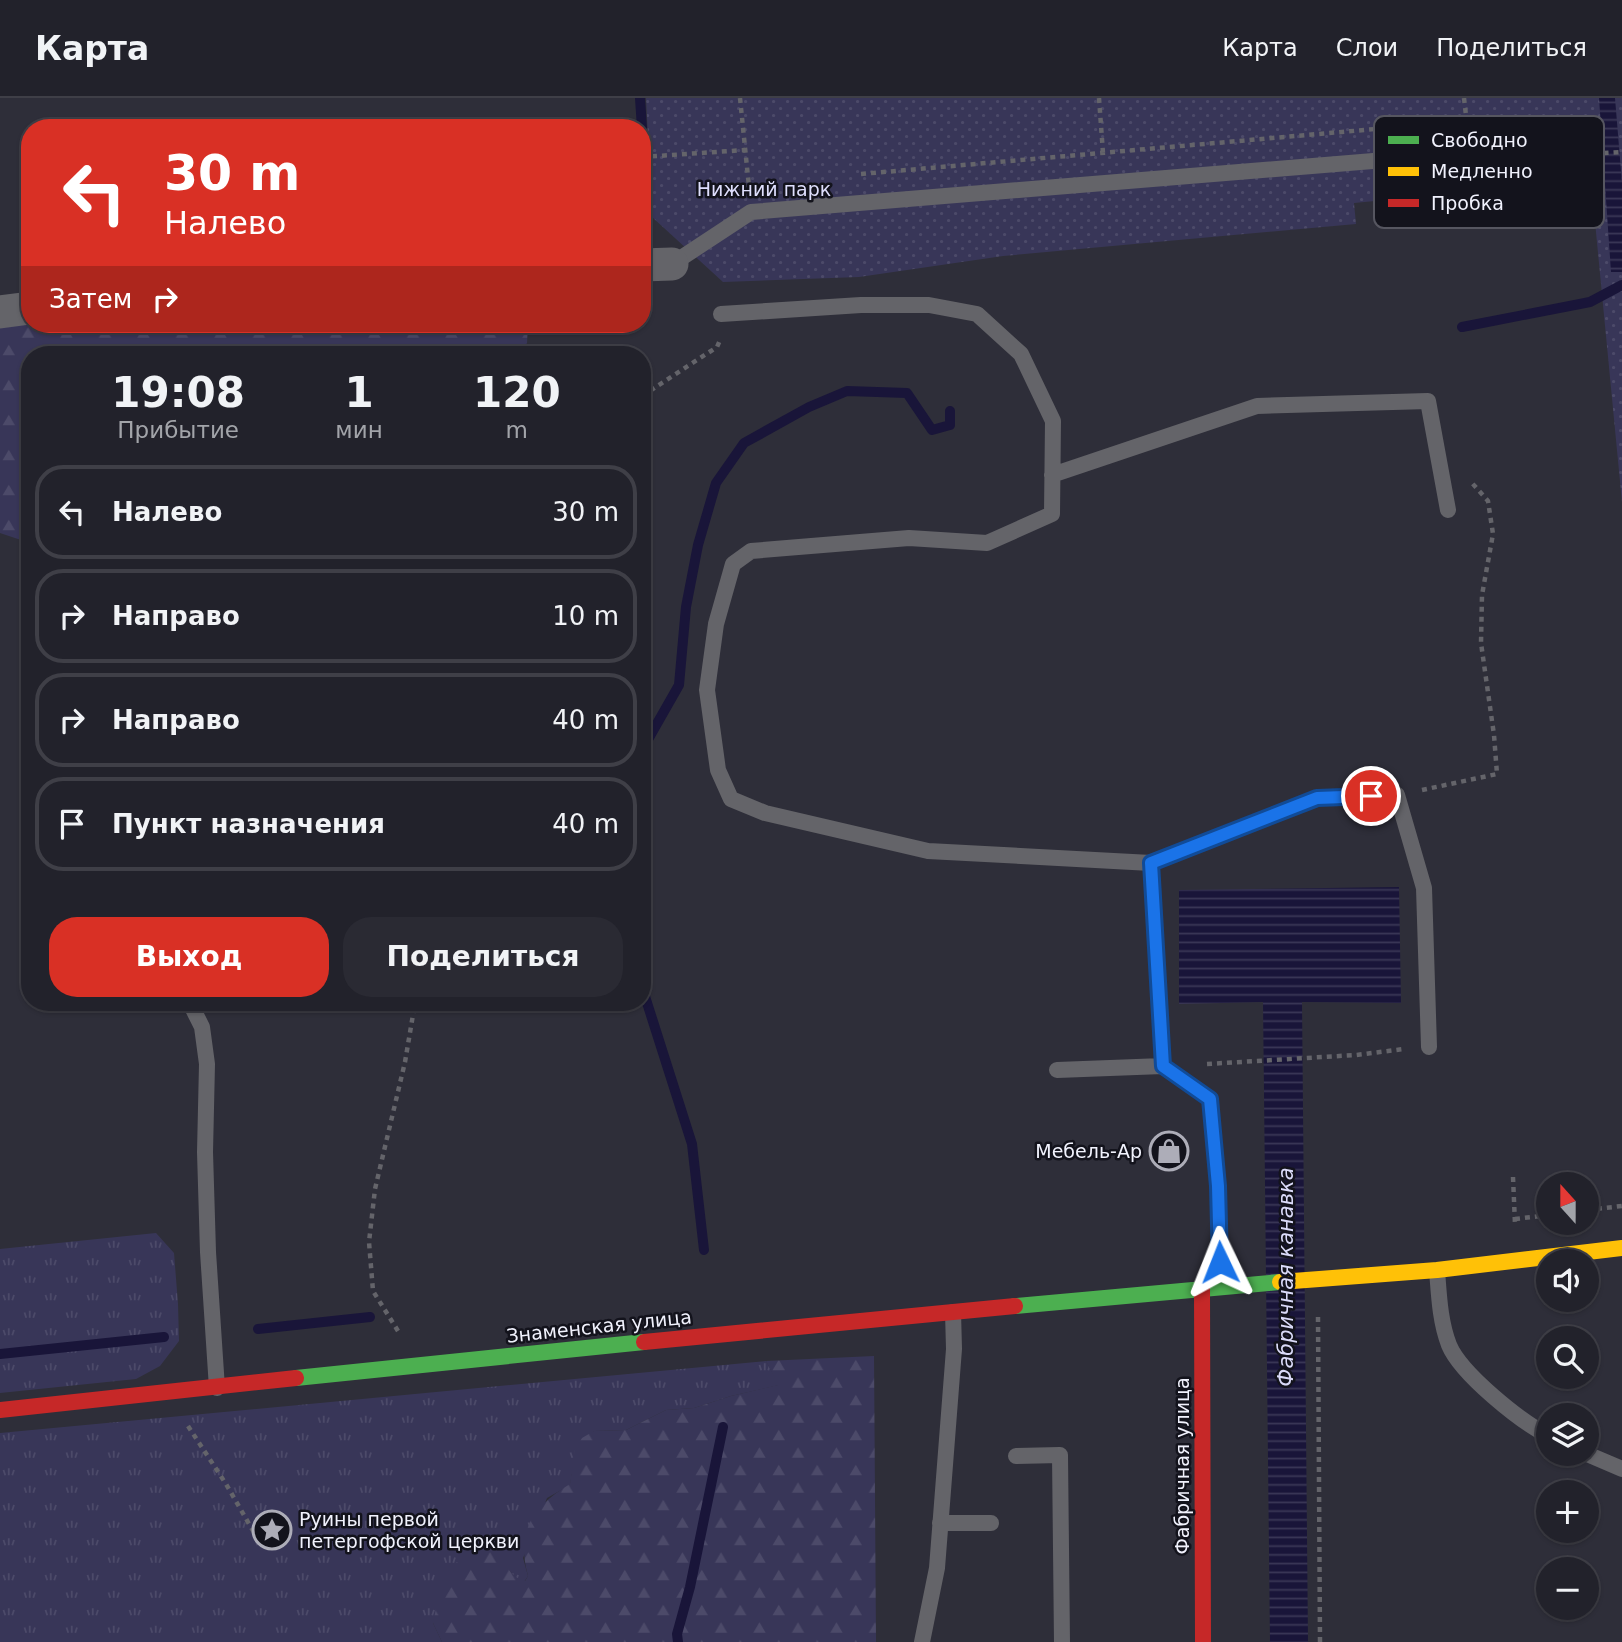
<!DOCTYPE html>
<html lang="ru">
<head>
<meta charset="utf-8">
<style>
  :root { --surface:#22222b; --page:#2a2a33; --text:#f1f3f6; --muted:#a2a4a9; --line:#3f3f47; --accent:#d93025 }
  body { margin:0; font-family:"DejaVu Sans",sans-serif; background:var(--page); color:var(--text); height:100vh; display:flex; flex-direction:column; font-size:26px; white-space:nowrap }
  * { box-sizing:border-box; margin:0 }
  p { font-size:23px; color:var(--muted) }
  .icon { flex:none; width:38px; height:38px; fill:none; stroke:currentColor; stroke-width:2; stroke-linecap:round; stroke-linejoin:round }
  .map { position:relative; flex:1; overflow:hidden }
  .side { position:absolute; left:21px; top:248px; width:630px; height:665px; display:flex; flex-direction:column; background:var(--surface); border-radius:28px; box-shadow:0 2px 5px #0004,0 0 0 2px var(--line) }
  .side>* { flex:none }
  .guide { position:absolute; left:21px; top:21px; width:630px; height:214px; border-radius:28px; box-shadow:0 2px 5px #0004,0 0 0 2px var(--line); background:#d93025; color:#fff; overflow:hidden }
  .needle { width:46px; rotate:339deg }
  .buttons { position:absolute; left:1536px; top:1074px; display:grid; gap:14px }
  .buttons a { display:grid; place-items:center; width:63px; height:63px; border-radius:50%; background:var(--surface); box-shadow:0 2px 5px #0004,0 0 0 2px var(--line); font-size:35px }
  .pin { position:absolute; display:grid; place-items:center; width:60px; height:60px; color:#fff; margin:-30px; border:4px solid #fff; border-radius:50%; box-shadow:0 2px 7px #0007 }
  .me { position:absolute; width:77px; margin:-38px; rotate:358deg; stroke-linejoin:round; filter:drop-shadow(0 0 5px #0008) }
  .turn { display:flex; align-items:center; gap:24px; height:147px; padding:0 28px; font-size:32px }
  .turn .icon { width:91px; height:91px; stroke-width:2.5 }
  .turn b { display:block; font-size:49px; line-height:60px }
  .then { display:flex; align-items:center; height:66px; padding:0 28px; background:#0003; gap:14px; font-size:26px }
  .eta { display:flex; justify-content:space-evenly; align-items:center; height:119px; text-align:center }
  .eta b { font-size:42px; font-weight:800; line-height:49px }
  .action { display:flex; gap:14px; margin-top:auto; padding:14px 28px }
  .action a { flex:1; height:80px; border-radius:28px; background:var(--accent); color:#fff; font-size:28px; font-weight:800; line-height:80px; text-align:center }
  .action a+a { background:var(--page); color:var(--text) }
  ul { padding:0; list-style:none }
  li { display:flex; align-items:center; gap:21px; height:94px; margin:0 14px 10px; padding:0 14px; border:4px solid var(--line); border-radius:28px }
  li div { flex:1 }
  li b { display:block; font-size:26px }
  li em { font-style:normal }
  header { display:flex; align-items:center; gap:42px; box-sizing:border-box; height:98px; padding:0 35px; background:var(--surface); border-bottom:2px solid var(--line) }
  header strong { font-size:33px }
  nav { display:flex; gap:38px; margin-inline-start:auto; font-size:24px }
  .map>svg:first-child { display:block }
  .grass { fill:url(#grass-tufts) }
  .forest { fill:url(#forest-firs) }
  .park { fill:url(#park-dots) }
  .water { fill:url(#water-rules) }
  .lines { fill:none; stroke-linecap:round; stroke-linejoin:round }
  .stream { stroke:#191539; stroke-width:10 }
  .path { stroke:#64646a; stroke-width:4.5; stroke-dasharray:5 5; stroke-linecap:butt }
  .lane { stroke:#646469; stroke-width:16 }
  .street { stroke:#646469; stroke-width:33 }
  .fast { stroke:#4caf50; stroke-width:16 }
  .slow { stroke:#ffc107; stroke-width:16 }
  .jam { stroke:#c62828; stroke-width:16 }
  .route-casing { stroke:#114b97; stroke-width:18 }
  .route { stroke:#1a73e8; stroke-width:12 }
  .labels { text-anchor:middle; dominant-baseline:central; stroke-width:5; stroke-linejoin:round; paint-order:stroke }
  .park-label { font-size:19px; fill:#dfdffd; stroke:#13131c }
  .poi-label { font-size:19px; fill:#f1f2fd; stroke:#13131c; text-anchor:end }
  .street-label { font-size:19px; fill:#f1f2fd; stroke:#13131c }
  .water-label { font-size:21px; font-style:italic; fill:#dadaf8; stroke:#13131c }
  .key { fill:#13131c; stroke:#565660; stroke-width:2 }
  .key-label { font-size:19px; fill:#f1f2fd }
</style>
</head>
<body>
<header>
<strong>Карта</strong>
<nav><a>Карта</a><a>Слои</a><a>Поделиться</a></nav>
</header>
<div class="map">
<svg width="1622" height="1544" viewBox="0 0 1622 1544">
  <defs>
    <pattern id="grass-tufts" width="24" height="20" patternUnits="userSpaceOnUse" patternTransform="scale(1.75)"><rect width="24" height="20" fill="#383658"/><path d="M3 7l-1-3M5 7V3M7 7l1-3M15 17l-1-3M17 17v-4M19 17l1-3" fill="none" stroke="#4c4a69"/></pattern>
    <pattern id="forest-firs" width="22" height="20" patternUnits="userSpaceOnUse" patternTransform="scale(1.75)"><rect width="22" height="20" fill="#383658"/><path d="M5 1l3.5 6h-7zM16 11l3.5 6h-7z" fill="#4c4a69"/></pattern>
    <pattern id="park-dots" width="8" height="8" patternUnits="userSpaceOnUse" patternTransform="scale(1.75)"><rect width="8" height="8" fill="#383658"/><path d="M2 2h.1M6 6h.1" fill="none" stroke="#4c4a69" stroke-width="1.8" stroke-linecap="round"/></pattern>
    <pattern id="water-rules" width="6" height="5" patternUnits="userSpaceOnUse" patternTransform="scale(1.75)"><rect width="6" height="5" fill="#191539"/><path d="M0 2.5h6" fill="none" stroke="#3b3857"/></pattern>
  </defs>
  <rect width="100%" height="100%" fill="#2e2e39"/>
  <path class="grass" d="M156 1135 174 1155 178 1206 179 1243 160 1268 136 1281 0 1295V1151Z
    M766 1263 779 1287 731 1298 694 1310 666 1312 626 1332 594 1333 573 1369 570 1387 547 1400 523 1460 528 1478 524 1484 517 1481 507 1470 433 1525 442 1544H0V1335Z"/>
  <path class="forest" d="M0 224 30 226H528L527 245 519 257H30V445L0 435Z
    M874 1258 876 1544H442L433 1525 443 1478 476 1445 501 1453C506 1467 510 1479 525 1483L528 1478C516 1433 532 1409 570 1386L575 1350 582 1340 594 1333 626 1332 666 1312 694 1310 731 1298 778 1287 766 1263Z"/>
  <path class="park" d="M646 0H1622V404L1591 82 1354 105 1356 126 1003 158 859 179 723 184 652 119Z"/>
  <path class="water" d="M1599 0H1615L1622 85V174H1611Z
    M1399 789 1401 905 1302 904 1308 1544H1270L1263 904 1179 906V792Z"/>
  <g class="lines">
    <path class="stream" d="M640 0 642 30
      M642 37 643 46
      M644 71 646 101
      M1462 229 1590 204 1622 187
      M642 652 679 587 686 509 698 447 716 385 744 345 809 309 847 293 907 295 932 332 950 327V313
      M642 889 692 1046 704 1152
      M258 1231 370 1219
      M0 1256 164 1239
      M678 1544 677 1536 690 1489 723 1329"/>
    <path class="path" d="M740 0 749 89
      M1099 0 1103 55
      M1464 0 1467 26
      M1495 53 1534 51 1552 58 1622 54
      M642 59 745 52
      M861 76 1467 23
      M642 298 717 249 720 242
      M1422 692 1497 676 1494 637 1481 545 1482 497 1493 436 1488 403 1472 385H1469
      M1207 966 1356 957 1404 951
      M1513 1079 1515 1126
      M1587 1112 1622 1108
      M1515 1121 1549 1117
      M1318 1219 1320 1544
      M398 1233 373 1193 369 1144 375 1091 405 964 415 905
      M188 1328 226 1386 256 1438"/>
    <path class="lane" d="M672 166 751 114 1470 55
      M721 216 861 207H929L977 216 1021 256 1053 323 1052 416 987 445 909 440 751 453 733 466 716 526 707 592 718 672 731 701 765 715 928 753 1151 765 1163 968 1057 972
      M1052 377 1257 308 1428 303 1448 412
      M1151 765 1317 700 1397 697 1424 790 1429 949
      M190 905 202 929 207 966 205 1054 208 1154 217 1290
      M1163 968 1210 1001 1218 1088 1221 1189
      M1437 1172C1439 1198 1440 1224 1449 1247 1461 1276 1521 1324 1549 1338
      M1587 1356 1622 1371
      M1016 1358 1060 1357 1062 1544
      M940 1425H991
      M922 1544 937 1470 954 1251 953 1214"/>
    <path class="street" d="M642 167 672 166
      M0 214 30 210"/>
    <path class="fast" d="M1015 1208 1280 1184
      M296 1280 644 1244"/>
    <path class="slow" d="M1280 1184 1437 1172 1622 1150"/>
    <path class="jam" d="M1202 1192 1203 1544
      M644 1244 1015 1208
      M0 1312 296 1280"/>
  </g>
  <g class="lines">
    <defs>
      <path id="route" d="M1220 1164 1218 1088 1210 1001 1163 968 1151 765 1317 700 1371 698"/>
    </defs>
    <use href="#route" class="route-casing"/>
    <use href="#route" class="route"/>
  </g>
  <defs>
    <symbol id="shop-ring" viewBox="-11 -11 22 22"><circle r="9.5" fill="#13131c" stroke="#adadb8" stroke-width="1.5"/><path d="M-5-2.5h2.3a2.7 3.5 0 0 1 5.4 0H5L5.5 6h-11ZM-1.5-2.5h3a1.5 2.3 0 0 0-3 0Z" fill="#adadb8"/></symbol>
    <symbol id="sight-ring" viewBox="-11 -11 22 22"><circle r="9.5" fill="#13131c" stroke="#adadb8" stroke-width="1.5"/><path d="M0-6L1.8-2.2L6-1.7L2.9 1.2L3.7 5.4L0 3.3L-3.7 5.4L-2.9 1.2L-6-1.7L-1.8-2.2Z" fill="#adadb8"/></symbol>
  </defs>
  <g fill-rule="evenodd">
    <use href="#shop-ring" x="1147" y="1031" width="44" height="44"/>
    <use href="#sight-ring" x="250" y="1410" width="44" height="44"/>
  </g>
  <g class="labels">
    <g class="park-label">
      <text x="764" y="91">Нижний парк</text>
    </g>
    <g class="poi-label">
      <text x="1142" y="1053">Мебель-Ар</text>
      <text x="299" y="1421" text-anchor="start">Руины первой<tspan x="299" dy="22">петергофской церкви</tspan></text>
    </g>
    <g class="street-label">
      <text transform="translate(599 1228) rotate(-6)">Знаменская улица</text>
      <text transform="translate(1182 1368) rotate(-90)">Фабричная улица</text>
    </g>
    <g class="water-label">
      <text transform="translate(1286 1179) rotate(-90)">Фабричная канавка</text>
    </g>
  </g>
  <rect x="1374" y="18" width="230" height="112" rx="10" class="key"/>
  <rect x="1388" y="38" width="31" height="8" fill="#4caf50"/>
  <rect x="1388" y="69" width="31" height="9" fill="#ffc107"/>
  <rect x="1388" y="101" width="31" height="8" fill="#c62828"/>
  <g class="key-label">
    <text x="1431" y="49">Свободно</text>
    <text x="1431" y="80">Медленно</text>
    <text x="1431" y="112">Пробка</text>
  </g>
</svg>
<div class="buttons">
<a><svg class="needle" viewBox="-14 -14 28 28"><path d="M0-13l5 13h-10z" fill="#e53935"/><path d="M0 13l5-13h-10z" fill="#a2a4a9"/></svg></a>
<a><svg class="icon" aria-label="sound" viewBox="0 0 24 24"><path d="M4 9h4l5-4v14l-5-4H4zM17 9q2 3 0 6"/></svg></a>
<a><svg class="icon" aria-label="search" viewBox="0 0 24 24"><circle cx="10" cy="10" r="6"/><path d="M15 15l6 6"/></svg></a>
<a><svg class="icon" aria-label="layers" viewBox="0 0 24 24"><path d="M12 4l9 5-9 5-9-5zM3 14l9 5 9-5"/></svg></a>
<a>+</a>
<a>−</a>
</div>
<div class="pin" style="left:1371px;top:698px;background:#d93025"><svg class="icon" aria-label="arrive" viewBox="0 0 24 24"><path d="M6 21V4h12l-3 4 3 4H6"/></svg></div>
<svg class="me" style="left:1220px;top:1164px" viewBox="-20 -20 40 40"><path d="M0-17L14 15 0 8-14 15z" fill="#1a73e8" stroke="#fff" stroke-width="4"/></svg>
<div class="guide">
<div class="turn"><svg class="icon" aria-label="left" viewBox="0 0 24 24"><path d="M17 20v-9H6M10 6l-5 5 5 5"/></svg><div><b>30 m</b>Налево</div></div>
<div class="then">Затем<svg class="icon" aria-label="right" viewBox="0 0 24 24"><path d="M7 20v-9h11M14 6l5 5-5 5"/></svg></div>
</div>
<section class="side">
<div class="eta">
<div><b>19:08</b><p>Прибытие</p></div>
<div><b>1</b><p>мин</p></div>
<div><b>120</b><p>m</p></div>
</div>
<ul>
<li><svg class="icon" aria-label="left" viewBox="0 0 24 24"><path d="M17 20v-9H6M10 6l-5 5 5 5"/></svg><div><b>Налево</b></div><em>30 m</em></li>
<li><svg class="icon" aria-label="right" viewBox="0 0 24 24"><path d="M7 20v-9h11M14 6l5 5-5 5"/></svg><div><b>Направо</b></div><em>10 m</em></li>
<li><svg class="icon" aria-label="right" viewBox="0 0 24 24"><path d="M7 20v-9h11M14 6l5 5-5 5"/></svg><div><b>Направо</b></div><em>40 m</em></li>
<li><svg class="icon" aria-label="arrive" viewBox="0 0 24 24"><path d="M6 21V4h12l-3 4 3 4H6"/></svg><div><b>Пункт назначения</b></div><em>40 m</em></li>
</ul>
<div class="action"><a>Выход</a><a>Поделиться</a></div>
</section>
</div>
</body>
</html>
